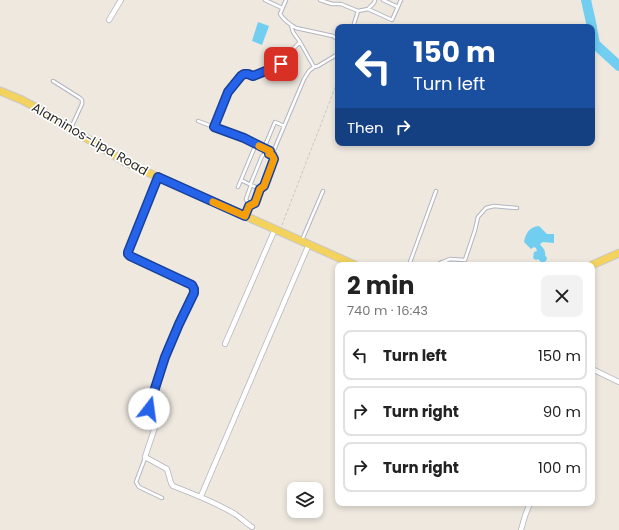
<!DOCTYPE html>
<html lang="en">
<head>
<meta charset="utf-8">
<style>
  :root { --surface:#fff; --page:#f2f2f2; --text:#222; --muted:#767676; --line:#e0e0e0 }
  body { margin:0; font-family:Poppins,sans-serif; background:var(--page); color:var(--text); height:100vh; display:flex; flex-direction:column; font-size:15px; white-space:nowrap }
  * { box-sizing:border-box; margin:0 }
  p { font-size:13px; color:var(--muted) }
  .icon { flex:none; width:22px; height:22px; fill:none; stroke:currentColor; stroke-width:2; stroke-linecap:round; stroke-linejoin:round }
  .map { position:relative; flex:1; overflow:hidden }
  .sheet { position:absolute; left:335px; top:262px; width:260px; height:244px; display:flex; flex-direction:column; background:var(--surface); border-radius:8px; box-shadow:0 2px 6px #0003 }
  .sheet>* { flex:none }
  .banner { position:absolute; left:335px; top:24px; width:260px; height:122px; border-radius:8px; box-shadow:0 2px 6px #0003; background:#1a4fa0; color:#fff; overflow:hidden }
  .buttons { position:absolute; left:287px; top:482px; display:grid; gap:8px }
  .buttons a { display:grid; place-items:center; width:36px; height:36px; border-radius:8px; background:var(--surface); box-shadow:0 2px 6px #0003; font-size:20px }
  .pin { position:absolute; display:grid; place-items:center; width:34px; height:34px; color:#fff; margin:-17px; border-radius:8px; box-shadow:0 2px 6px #0006 }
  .me { position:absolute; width:44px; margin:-22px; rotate:15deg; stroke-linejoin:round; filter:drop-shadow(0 0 3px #0008) }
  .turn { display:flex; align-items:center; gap:14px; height:84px; padding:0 12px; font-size:18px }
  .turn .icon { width:52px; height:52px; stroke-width:2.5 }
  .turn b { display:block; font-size:28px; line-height:34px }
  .then { display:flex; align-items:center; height:38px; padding:0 12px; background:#0003; gap:8px; font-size:15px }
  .round { display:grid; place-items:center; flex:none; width:42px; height:42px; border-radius:8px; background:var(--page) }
  .overview { display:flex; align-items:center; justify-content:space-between; height:68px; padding:0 12px }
  h1 { font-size:24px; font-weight:700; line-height:30px }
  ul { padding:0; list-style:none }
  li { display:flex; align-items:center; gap:12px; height:50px; margin:0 8px 6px; padding:0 4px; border:2px solid var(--line); border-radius:8px }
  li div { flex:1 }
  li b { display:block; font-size:15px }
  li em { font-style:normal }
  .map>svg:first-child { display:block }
  .water { fill:#71cef1 }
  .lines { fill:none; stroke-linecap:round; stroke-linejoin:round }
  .river { stroke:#71cef1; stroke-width:10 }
  .lane-casing { stroke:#b2b5c0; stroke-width:4.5 }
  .street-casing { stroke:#b2b5c0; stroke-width:6 }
  .primary-casing { stroke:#c8c8c8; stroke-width:9 }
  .path { stroke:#c8c8c8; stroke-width:1; stroke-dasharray:3 2; stroke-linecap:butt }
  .lane { stroke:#fff; stroke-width:2.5 }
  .street { stroke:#fff; stroke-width:4.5 }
  .primary { stroke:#f3d25e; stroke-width:7 }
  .route-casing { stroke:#184099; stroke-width:10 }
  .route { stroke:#2563eb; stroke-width:7 }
  .slow { stroke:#f59e0b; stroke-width:7 }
  .labels { text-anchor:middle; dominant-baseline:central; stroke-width:3.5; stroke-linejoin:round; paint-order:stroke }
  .street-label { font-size:13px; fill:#2c2c2c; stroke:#fff }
</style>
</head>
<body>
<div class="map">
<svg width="619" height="530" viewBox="0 0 619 530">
  <rect width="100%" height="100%" fill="#eee8df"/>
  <path class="water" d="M258 22 269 26 262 45 252 41Z
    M539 226 547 234H554V243L543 242 540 244C542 248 546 249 545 255L547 258 546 261 542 263 538 259 536 260 533 258 534 252 537 251 536 248 534 247 531 249 524 242C526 233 529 227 539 226Z"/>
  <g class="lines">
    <path class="river" d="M586 0 592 27
      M592 29 595 44 619 66"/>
    <defs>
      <path id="lane" d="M265 0 282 8
        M286 0 280 14C284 20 289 24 296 28L333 36 338 40
        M320 0 332 4H341L358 11
        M383 0 398 7
        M368 9 374 3 375 0
        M353 27 358 11 368 9 392 20 401 0
        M300 42 314 67
        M53 81 80 98 82 100V104L71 128
        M198 121 214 127
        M264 148 275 122 284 126
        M270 151 243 138 214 127C221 108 227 87 244 74L253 76 278 66 281 64 282 60 300 42 293 32 291 25
        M265 154C270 153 272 155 274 159L263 187 260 189 251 185V183L262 156Z
        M269 154 270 151 274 150 304 79 309 71 314 67 318 66 338 54
        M241 180 251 185 246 199 249 206
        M238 187 256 144
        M246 216 249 206 255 203 260 189
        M302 240 323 191
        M409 265 436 191
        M437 265 442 262
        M442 265 443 262 450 259 465 260 475 230 478 217 486 208 494 206 517 208
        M145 458 136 482 139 487 162 498"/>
      <path id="street" d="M109 20 121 0
        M158 177 128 252V254L130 256 191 285 193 289V293L179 324 165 357 149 407V409L157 421 145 457 167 469 171 483 173 486C194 494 215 502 235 514 241 518 246 523 252 527
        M225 344 275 229
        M592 369 619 382
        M201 496 309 244
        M521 530 525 516 530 503"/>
      <path id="primary" d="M0 91 22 100 39 109 125 162 158 177 355 265
        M592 265 619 253"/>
    </defs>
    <use href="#lane" class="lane-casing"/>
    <use href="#street" class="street-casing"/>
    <use href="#primary" class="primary-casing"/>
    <path class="path" d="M282 225 338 80"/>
    <use href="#lane" class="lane"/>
    <use href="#street" class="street"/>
    <use href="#primary" class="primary"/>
  </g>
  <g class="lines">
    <defs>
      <path id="route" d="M149 409V407L165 357 179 324 194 293V289L192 285 130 256 128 254V252L158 177 245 216 249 206 255 203 260 189 264 186 274 159 272 155 269 154 270 151 244 138 214 127 228 92 241 76 244 74H248L253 76 278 66 281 64"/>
    </defs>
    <use href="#route" class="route-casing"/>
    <use href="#route" class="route"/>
    <path class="slow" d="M213 202 245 216 249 206 255 203 260 189 264 186 274 159 272 155 269 154 270 151 259 146"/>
  </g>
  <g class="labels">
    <g class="street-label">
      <text transform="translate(90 139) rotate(30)">Alaminos-Lipa Road</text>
    </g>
  </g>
</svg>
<div class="buttons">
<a><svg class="icon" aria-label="layers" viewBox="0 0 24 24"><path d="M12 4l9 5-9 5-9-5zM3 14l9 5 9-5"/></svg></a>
</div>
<div class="pin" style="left:281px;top:64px;background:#d93025"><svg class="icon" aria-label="arrive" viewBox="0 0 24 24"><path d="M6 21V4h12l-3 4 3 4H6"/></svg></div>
<svg class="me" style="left:149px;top:409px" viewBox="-20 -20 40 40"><circle r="19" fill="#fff"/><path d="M0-13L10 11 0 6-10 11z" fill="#2563eb"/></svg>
<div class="banner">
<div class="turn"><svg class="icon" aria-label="left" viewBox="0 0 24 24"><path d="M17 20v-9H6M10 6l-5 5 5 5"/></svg><div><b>150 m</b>Turn left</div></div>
<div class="then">Then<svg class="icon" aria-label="right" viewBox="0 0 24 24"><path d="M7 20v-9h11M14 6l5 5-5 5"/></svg></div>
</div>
<section class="sheet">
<div class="overview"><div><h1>2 min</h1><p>740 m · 16:43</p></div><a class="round"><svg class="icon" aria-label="close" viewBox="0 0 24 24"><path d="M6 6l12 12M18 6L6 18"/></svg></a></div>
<ul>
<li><svg class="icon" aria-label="left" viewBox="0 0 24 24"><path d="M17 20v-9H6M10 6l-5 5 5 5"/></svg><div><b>Turn left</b></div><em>150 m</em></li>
<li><svg class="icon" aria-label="right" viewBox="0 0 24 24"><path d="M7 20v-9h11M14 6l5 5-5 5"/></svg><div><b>Turn right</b></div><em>90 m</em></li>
<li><svg class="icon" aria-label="right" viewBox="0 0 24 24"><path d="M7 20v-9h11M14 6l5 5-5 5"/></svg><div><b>Turn right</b></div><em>100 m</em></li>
</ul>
</section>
</div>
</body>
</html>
